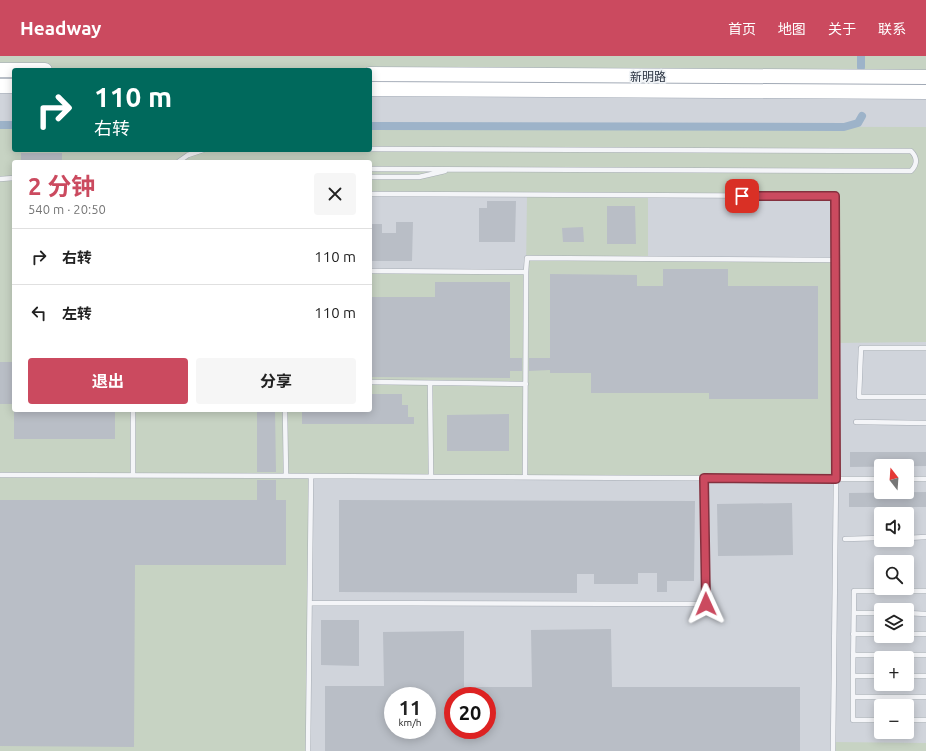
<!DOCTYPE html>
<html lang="zh">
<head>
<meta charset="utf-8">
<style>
  :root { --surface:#fff; --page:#f6f6f6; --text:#222; --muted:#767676; --line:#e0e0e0; --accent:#cb4a5f }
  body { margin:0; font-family:Ubuntu,"Noto Sans SC",sans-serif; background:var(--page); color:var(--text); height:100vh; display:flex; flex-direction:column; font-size:15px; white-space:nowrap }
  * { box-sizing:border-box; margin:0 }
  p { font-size:13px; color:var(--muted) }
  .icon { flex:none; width:22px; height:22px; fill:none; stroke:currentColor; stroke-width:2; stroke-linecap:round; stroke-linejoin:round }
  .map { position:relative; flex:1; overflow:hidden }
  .details { position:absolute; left:12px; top:104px; width:360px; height:252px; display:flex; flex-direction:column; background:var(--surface); border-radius:4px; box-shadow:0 2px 10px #0003 }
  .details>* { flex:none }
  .top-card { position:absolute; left:12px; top:12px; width:360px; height:84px; border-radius:4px; box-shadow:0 2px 10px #0003; background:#00695c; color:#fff; overflow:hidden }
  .needle { width:26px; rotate:343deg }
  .fabs { position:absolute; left:874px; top:403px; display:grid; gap:8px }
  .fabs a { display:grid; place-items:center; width:40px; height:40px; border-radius:4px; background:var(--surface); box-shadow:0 2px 10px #0003; font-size:20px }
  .speed { position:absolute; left:384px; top:631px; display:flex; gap:8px; font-size:20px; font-weight:700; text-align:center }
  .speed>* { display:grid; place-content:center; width:52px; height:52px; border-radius:50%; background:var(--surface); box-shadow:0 2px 10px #0003; line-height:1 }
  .speed small { font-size:10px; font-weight:400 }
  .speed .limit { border:6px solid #d22; background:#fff; color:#111 }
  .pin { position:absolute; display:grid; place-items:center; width:34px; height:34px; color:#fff; margin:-17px; border-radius:8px; box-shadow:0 2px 6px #0006 }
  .me { position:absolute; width:44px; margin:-22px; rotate:359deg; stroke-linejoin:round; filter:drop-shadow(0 0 3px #0008) }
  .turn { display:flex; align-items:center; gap:14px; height:84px; padding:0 16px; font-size:18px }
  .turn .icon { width:52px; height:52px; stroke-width:2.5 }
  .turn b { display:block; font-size:28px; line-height:34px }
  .round { display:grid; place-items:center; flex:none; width:42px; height:42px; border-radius:4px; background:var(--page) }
  .headline { display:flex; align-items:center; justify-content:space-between; height:68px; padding:0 16px }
  h1 { font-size:24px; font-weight:700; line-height:30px; color:var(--accent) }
  .button { display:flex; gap:8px; margin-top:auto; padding:8px 16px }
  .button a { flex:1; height:46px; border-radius:4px; background:var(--accent); color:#fff; font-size:16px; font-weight:700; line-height:46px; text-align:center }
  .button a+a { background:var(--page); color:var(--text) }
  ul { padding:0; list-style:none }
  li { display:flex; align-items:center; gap:12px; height:56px; padding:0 16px; border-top:1px solid var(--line) }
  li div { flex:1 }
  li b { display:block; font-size:15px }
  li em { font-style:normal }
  header { display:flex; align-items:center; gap:24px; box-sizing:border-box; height:56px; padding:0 20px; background:var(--accent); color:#fff }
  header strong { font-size:19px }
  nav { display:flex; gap:22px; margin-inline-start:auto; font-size:14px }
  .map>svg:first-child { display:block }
  .built { fill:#d0d4db; fill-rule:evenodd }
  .green { fill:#c7d3c3; fill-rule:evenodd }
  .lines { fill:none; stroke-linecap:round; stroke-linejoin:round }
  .canal { stroke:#9db3c9; stroke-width:8 }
  .building { fill:#b9bec6; fill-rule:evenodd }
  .lane-casing { stroke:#a6acb4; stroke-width:5.5 }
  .primary-casing { stroke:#a1a9b5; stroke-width:15 }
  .lane { stroke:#f4f5f8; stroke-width:4.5 }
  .primary { stroke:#fff; stroke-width:14 }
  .route-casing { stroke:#84303e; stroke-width:10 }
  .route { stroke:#cb4a5f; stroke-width:7 }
  .labels { text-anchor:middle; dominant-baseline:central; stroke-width:3.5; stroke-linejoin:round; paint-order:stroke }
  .street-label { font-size:12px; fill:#2a3341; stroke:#f1f4f7 }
</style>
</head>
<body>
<header>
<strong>Headway</strong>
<nav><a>首页</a><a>地图</a><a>关于</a><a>联系</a></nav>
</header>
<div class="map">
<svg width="926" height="695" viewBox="0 0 926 695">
  <rect width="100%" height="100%" fill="#e1e5ea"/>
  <path class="built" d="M0 0H926V695H0ZM14 14H370V94H14ZM14 106H370V354H14ZM881 410H907V436H881ZM881 458H907V484H881ZM881 506H907V532H881ZM881 554H907V580H881ZM881 602H907V628H881ZM393 640H427V674H393ZM453 640H487V674H453ZM881 650H907V676H881Z"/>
  <path class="green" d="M0 0H926V21L370 14 0 13Z
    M0 69H14V94H370V70L926 71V286L835 287 836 423 311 420 308 695H0ZM14 106H370V138L527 139 526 215H370V354H14ZM648 140H835V204L648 203Z
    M833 686 926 687V695H833Z"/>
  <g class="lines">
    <path class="canal" d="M861 0V11
      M0 69H14
      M370 70 844 71 858 67 862 60"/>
  </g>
  <path class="building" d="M21 97H62V106H21Z
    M487 145H516L515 186H479V152H487Z
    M607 150H635L636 188H607Z
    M396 166H413L412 205H370V168H382V177H396Z
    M583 171 584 186H563L562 172Z
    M663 213H728V230H818V343H709V337H591V317H550V314L529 315V302H550V218L637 219V230H663Z
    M435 226H510V302H522V315H510V322L370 321V241H435Z
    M0 306H14V348H0Z
    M370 338H402V349H408V361H414V368H302V356H351V354H370Z
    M14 354H115V383H14Z
    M257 354H275L276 416H257Z
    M509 358V395H447V359Z
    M850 396H926V410L850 411Z
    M257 424H276V444H286V509H135L134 691 0 690V444H257Z
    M926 436V451H849V437Z
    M339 444 695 445 694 525H667V536H657V517H638V528H594V518H577V537L339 536Z
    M792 447 793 499 718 500 717 448Z
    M321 564H359V610L321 609Z
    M611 573 612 631H800V695H325V630H384L383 576 464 575V631H532L531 574ZM393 640H427V674H393ZM453 640H487V674H453Z"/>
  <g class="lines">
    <defs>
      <path id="lane" d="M370 93 911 95C918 102 917 109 911 115L370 113
        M178 106 188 99 203 94
        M370 121H419L445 115
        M0 123 14 122
        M370 215 526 216 525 421
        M526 216 527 202 835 204
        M926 292H861L859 341H926
        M370 326 526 328
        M430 327 431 420
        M133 354V419
        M285 354 286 420
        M856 366 926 367
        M0 419 311 420
        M907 423H926
        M907 482 926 481
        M845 483 881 482
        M310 547 706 548 704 422
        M854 557H881
        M907 557 926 558
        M853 578H881
        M907 578H926
        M853 599H926
        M853 620 854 535H926
        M881 620H853V664H881
        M907 620H926
        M853 641H926
        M907 664H926
        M308 695 311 420 836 423 835 140 370 138
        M833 695 836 423H881"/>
      <path id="primary" d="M0 14H45
        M370 18 926 21
        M0 30H14
        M370 33 926 36"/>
    </defs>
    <use href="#lane" class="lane-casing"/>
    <use href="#primary" class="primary-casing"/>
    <use href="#lane" class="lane"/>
    <use href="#primary" class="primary"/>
  </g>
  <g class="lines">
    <defs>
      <path id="route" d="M706 548 704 422 836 423 835 140H742"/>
    </defs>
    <use href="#route" class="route-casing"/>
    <use href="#route" class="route"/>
  </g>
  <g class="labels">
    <g class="street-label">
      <text x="648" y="20">新明路</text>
    </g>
  </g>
</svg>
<div class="fabs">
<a><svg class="needle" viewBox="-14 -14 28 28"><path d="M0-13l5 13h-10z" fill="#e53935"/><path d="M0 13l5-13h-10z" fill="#767676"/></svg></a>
<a><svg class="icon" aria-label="sound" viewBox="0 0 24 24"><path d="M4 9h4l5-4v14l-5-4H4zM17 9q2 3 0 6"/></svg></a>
<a><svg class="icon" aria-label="search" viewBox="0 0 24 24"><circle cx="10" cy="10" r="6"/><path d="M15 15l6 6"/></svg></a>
<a><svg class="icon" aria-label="layers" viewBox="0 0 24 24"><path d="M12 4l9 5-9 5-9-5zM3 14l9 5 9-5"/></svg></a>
<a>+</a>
<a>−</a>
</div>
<div class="speed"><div>11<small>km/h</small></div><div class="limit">20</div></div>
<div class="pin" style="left:742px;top:140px;background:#d93025"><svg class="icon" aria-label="arrive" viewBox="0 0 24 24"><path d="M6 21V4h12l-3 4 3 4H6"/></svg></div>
<svg class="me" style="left:706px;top:548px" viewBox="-20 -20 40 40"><path d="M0-17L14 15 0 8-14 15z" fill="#cb4a5f" stroke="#fff" stroke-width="4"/></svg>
<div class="top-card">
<div class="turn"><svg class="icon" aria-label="right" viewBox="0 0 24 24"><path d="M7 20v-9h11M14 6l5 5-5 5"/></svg><div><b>110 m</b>右转</div></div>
</div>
<section class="details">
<div class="headline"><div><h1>2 分钟</h1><p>540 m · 20:50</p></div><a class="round"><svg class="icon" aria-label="close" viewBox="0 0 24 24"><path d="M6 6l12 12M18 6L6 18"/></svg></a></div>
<ul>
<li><svg class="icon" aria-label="right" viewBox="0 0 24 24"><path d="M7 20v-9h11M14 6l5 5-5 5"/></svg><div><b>右转</b></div><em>110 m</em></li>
<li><svg class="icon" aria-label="left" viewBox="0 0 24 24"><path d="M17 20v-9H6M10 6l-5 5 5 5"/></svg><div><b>左转</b></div><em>110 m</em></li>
</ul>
<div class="button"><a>退出</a><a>分享</a></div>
</section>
</div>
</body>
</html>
